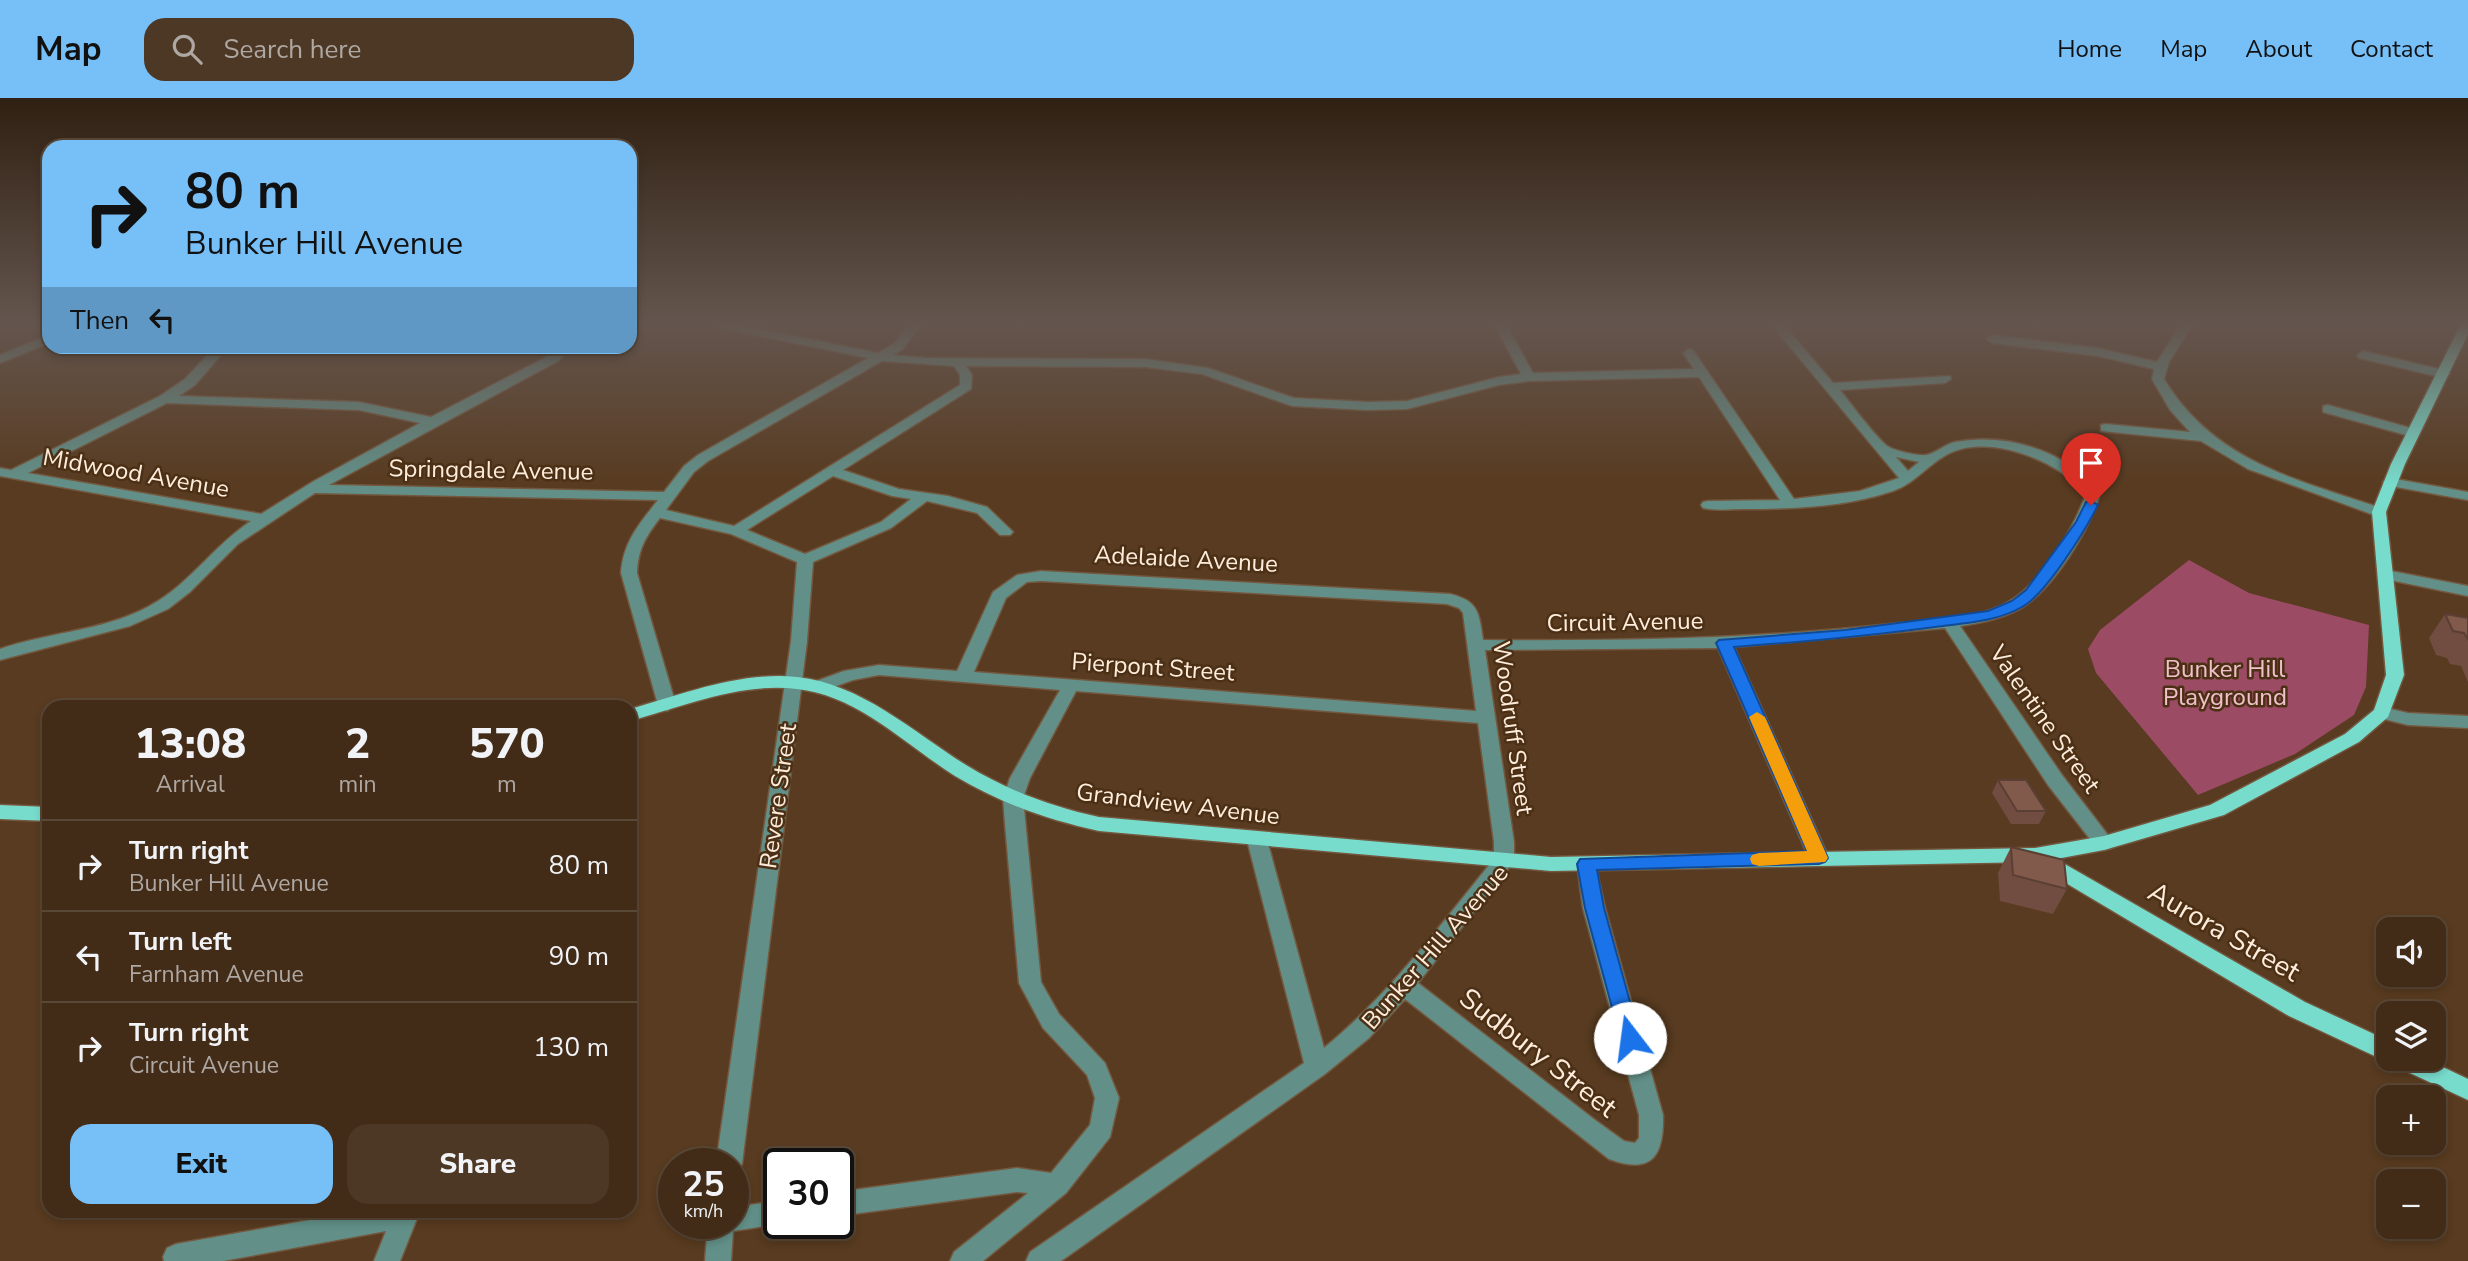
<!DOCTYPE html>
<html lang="en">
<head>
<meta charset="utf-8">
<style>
  :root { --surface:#422c18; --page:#4c3825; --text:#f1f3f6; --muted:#aea7a2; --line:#5a4837; --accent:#77bff7 }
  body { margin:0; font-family:"Nunito Sans",sans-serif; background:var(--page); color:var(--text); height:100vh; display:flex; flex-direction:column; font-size:26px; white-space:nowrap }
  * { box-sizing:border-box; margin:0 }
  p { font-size:23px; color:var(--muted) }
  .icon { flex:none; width:38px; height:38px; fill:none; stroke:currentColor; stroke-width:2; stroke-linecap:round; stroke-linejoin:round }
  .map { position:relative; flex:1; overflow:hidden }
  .details { position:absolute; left:42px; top:602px; width:595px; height:518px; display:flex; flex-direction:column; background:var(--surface); border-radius:21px; box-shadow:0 4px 10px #0003,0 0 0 2px var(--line) }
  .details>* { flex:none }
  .guide { position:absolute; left:42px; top:42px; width:595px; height:214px; border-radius:21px; box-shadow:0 4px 10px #0003,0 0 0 2px var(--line); background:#77bff7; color:#111; overflow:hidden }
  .buttons { position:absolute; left:2376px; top:819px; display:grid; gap:14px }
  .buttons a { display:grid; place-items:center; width:70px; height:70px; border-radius:14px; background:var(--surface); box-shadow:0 4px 10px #0003,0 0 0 2px var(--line); font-size:35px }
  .speed { position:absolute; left:658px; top:1050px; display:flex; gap:14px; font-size:35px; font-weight:700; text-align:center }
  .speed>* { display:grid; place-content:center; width:91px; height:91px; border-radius:50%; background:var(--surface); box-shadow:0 4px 10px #0003,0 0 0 2px var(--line); line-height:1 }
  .speed small { font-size:18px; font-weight:400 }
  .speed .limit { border:4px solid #111; border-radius:10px; background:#fff; color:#111 }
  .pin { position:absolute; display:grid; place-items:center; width:60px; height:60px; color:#fff; margin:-72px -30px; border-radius:50% 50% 50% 0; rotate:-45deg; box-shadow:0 0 7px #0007 }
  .pin .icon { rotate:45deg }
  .me { position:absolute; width:77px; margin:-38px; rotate:345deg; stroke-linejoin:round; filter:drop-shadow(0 0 5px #0008) }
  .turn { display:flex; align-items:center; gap:24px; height:147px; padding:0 28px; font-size:32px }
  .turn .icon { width:91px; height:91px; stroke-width:2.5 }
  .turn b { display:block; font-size:49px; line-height:60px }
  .then { display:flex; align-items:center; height:66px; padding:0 28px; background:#0003; gap:14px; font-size:26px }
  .eta { display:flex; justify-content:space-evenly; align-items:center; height:119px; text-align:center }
  .eta b { font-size:42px; font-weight:800; line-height:49px }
  .cta { display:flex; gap:14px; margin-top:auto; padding:14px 28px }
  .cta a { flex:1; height:80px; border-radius:21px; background:var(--accent); color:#111; font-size:28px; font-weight:800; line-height:80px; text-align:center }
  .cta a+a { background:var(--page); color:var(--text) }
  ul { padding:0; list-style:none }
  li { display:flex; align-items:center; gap:21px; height:91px; padding:0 28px; border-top:2px solid var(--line) }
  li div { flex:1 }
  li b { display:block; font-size:26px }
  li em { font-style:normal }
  header { display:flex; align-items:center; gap:42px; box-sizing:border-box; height:98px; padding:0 35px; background:var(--accent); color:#111 }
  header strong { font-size:33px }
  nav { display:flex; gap:38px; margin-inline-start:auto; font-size:24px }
  .search { width:490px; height:63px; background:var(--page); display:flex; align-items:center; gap:18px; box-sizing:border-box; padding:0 24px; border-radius:21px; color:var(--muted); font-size:26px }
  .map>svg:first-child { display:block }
  .green { fill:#9b4b63 }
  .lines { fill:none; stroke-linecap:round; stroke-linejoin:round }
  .minor-casing { stroke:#73573e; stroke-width:3 }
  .major-casing { stroke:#73573e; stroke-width:3 }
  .minor { fill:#629088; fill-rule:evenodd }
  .major { fill:#78dccd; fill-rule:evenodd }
  .wall { fill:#704d40 }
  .building { fill:#825a4b; stroke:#5b3f34; stroke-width:2 }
  .route { fill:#1a73e8; stroke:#114b97; stroke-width:2 }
  .slow { fill:#f59e0b }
  .labels { text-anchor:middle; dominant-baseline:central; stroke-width:5; stroke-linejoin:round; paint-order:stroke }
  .street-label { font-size:24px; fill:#feecdc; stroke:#4c3015 }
  .park-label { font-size:24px; fill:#f1c0cb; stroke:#4c3015 }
  .near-street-label { font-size:28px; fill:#feecdc; stroke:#4c3015 }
</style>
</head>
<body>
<header>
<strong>Map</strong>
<div class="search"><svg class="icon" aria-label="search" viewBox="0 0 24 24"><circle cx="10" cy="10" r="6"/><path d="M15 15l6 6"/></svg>Search here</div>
<nav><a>Home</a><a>Map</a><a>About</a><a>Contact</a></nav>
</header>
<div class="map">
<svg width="2468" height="1163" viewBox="0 0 2468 1163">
  <rect width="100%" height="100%" fill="#583b20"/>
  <path class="green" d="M2189 462 2249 495 2369 527 2366 589 2354 617 2295 656 2198 697 2096 575 2088 551 2100 532Z"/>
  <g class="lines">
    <defs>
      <path id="minor" d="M714 226H735L878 255 895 245 909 226H921L903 251 893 257 927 260 1145 261 1208 270 1294 300 1368 304 1407 303 1499 279 1521 276 1494 226H1506L1533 275 1694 271 1683 255 1689 251 1693 252 1794 401 1860 393 1899 380 1771 226H1783L1833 285 1950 278 1951 281 1945 285 1840 292C1849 303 1879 344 1889 349 1896 353 1918 358 1926 357 1935 356 1945 346 1955 344 2006 334 2069 353 2100 396 2089 432 2055 488 2023 509 2005 520 1981 525 1960 528L2062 677 2114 745 2111 750 2104 752 2097 750 2048 687 1945 530 1734 549 1829 760 1826 765 1819 767 1812 765 1809 760 1718 550 1485 552 1514 744V763L1418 885 1595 1022 1624 1043 1635 1045 1639 1040V1017L1583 810 1577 766 1580 761 1587 759 1594 761 1605 810 1663 1017C1664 1058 1652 1077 1609 1061L1405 901 1369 940 1325 976 1061 1163H1026L1030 1154 1304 965 1247 742 1250 737 1257 735 1264 737 1267 742 1324 950C1390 896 1440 827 1494 761V744L1478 625 1076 593 1030 680 1023 700 1041 884 1059 916 1105 965 1119 1000 1110 1039 1066 1095 983 1163H950L954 1154 1028 1095 1017 1094 838 1118V1094L1017 1070 1051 1075 1090 1027 1095 1000 1087 977 1043 930 1019 885 1005 726 1003 700 1010 680 1060 592 879 577 853 582 817 595 808 589 811 585 844 573 879 567 957 573 993 494 1017 477 1041 473 1450 496C1479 503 1479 515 1483 542 1620 543 1755 541 1891 526 1930 522 1976 523 2010 503 2042 484 2074 430 2086 396 2060 364 1991 335 1950 355 1929 365 1916 385 1893 393 1846 409 1795 411 1745 411 1732 411 1716 413 1703 410L1701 407 1703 404 1708 403 1780 402 1699 279 1529 283 1499 287 1407 311 1368 312 1292 308 1202 276 1145 269 966 268 972 277 971 291 843 372 899 391 948 398 987 409 1010 431 1013 434 1010 437H1000L977 415 927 403 891 430 813 464 807 543 742 1066 738 1074 733 1076V1066H716L791 543 797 464 731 436 660 420C646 438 638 451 637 475L676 607 667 613 658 607 621 475C623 444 640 425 658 402L315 395 238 446 190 494 168 511 130 528 0 562V551C51 533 111 533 158 503 193 481 216 446 251 423L0 378V370L11 372 160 298 185 281 216 248H229L195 287 179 298 359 304 431 319 550 257 559 248H573L558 263 329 387 664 394 684 368 698 357 868 260 720 230ZM882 263 954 268 960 277V287L734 428 666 412 694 374 708 363ZM167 305 359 312 420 325 314 383 261 416 28 375ZM1896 359 1919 364 1908 373ZM833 378 892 398 911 401 881 424 805 456 747 432ZM1041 483 1447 506 1459 510 1463 515 1476 613 974 574 1006 500 1027 484Z
        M2181 226H2193L2169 264 2164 281C2214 364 2298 382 2384 411L2386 414 2384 417H2374L2248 371 2201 343 2101 333V327L2106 326 2190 334 2170 312 2152 281 2154 271 2098 258 1992 245 1986 241 1992 237 2098 250 2157 264Z
        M49 237V245L0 265V257Z
        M2363 253 2448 273 2450 276 2444 280 2359 260 2357 257Z
        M2328 307 2418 332 2420 335 2413 339 2323 314V308Z
        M2390 380 2468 394V402L2385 387 2383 384Z
        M2386 472 2468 488V498L2380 480 2378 477Z
        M2382 609 2408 615 2468 618V630L2408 627 2376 619 2373 615 2376 611Z
        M779 1103V1125H784L733 1133 731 1163H705L708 1125H733V1109Z
        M360 1113H420L400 1163H374L386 1133 223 1163H164L163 1159 167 1150 176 1146Z"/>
      <path id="major" d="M2461 226H2468V236L2405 366 2386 414 2404 577 2388 619 2359 644 2224 717 2104 752 2056 761 2305 904 2389 943V961H2426L2468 981V1002L2395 968 2392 963 2381 961 2289 918 2039 769 2036 764 1551 773 1099 733C1048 722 1000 705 955 678 906 647 857 597 797 591 741 584 684 608 630 623V611C683 596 741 573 797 579 862 586 913 634 966 667 1007 692 1052 709 1099 719L1551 759 2035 750 2104 738 2210 707 2345 636 2374 612 2386 577 2372 414 2391 366Z
        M0 707 49 709V723L0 721Z"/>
    </defs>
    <use href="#minor" class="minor-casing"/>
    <use href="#major" class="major-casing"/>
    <use href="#minor" class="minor"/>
    <use href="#major" class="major"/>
  </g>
  <path class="wall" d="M2445 516 2468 520V584L2461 568 2450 566 2447 560 2436 557 2429 540Z
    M1998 682 2046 713 2039 726H2011L1992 695Z
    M2011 749 2067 791 2053 816 2000 803 1998 775Z"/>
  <path class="building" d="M2445 516 2468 520V541L2464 535 2453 533Z
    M1998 682H2026L2046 713H2017Z
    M2011 749 2064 762 2067 791 2013 777Z"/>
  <linearGradient id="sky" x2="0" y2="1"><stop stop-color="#302012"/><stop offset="0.58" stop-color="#64554e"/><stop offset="1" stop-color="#64554e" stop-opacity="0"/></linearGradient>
  <rect width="2468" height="388" fill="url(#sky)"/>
  <path class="route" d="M2091 403 2098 407C2085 433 2046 496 2022 509 1996 524 1964 525 1935 529 1868 538 1801 544 1734 549L1828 760 1825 764 1819 766 1597 772 1604 810 1640 940 1637 946 1630 948 1622 946 1585 810 1577 766 1580 761 1807 753 1716 545 1719 542 1845 532 1988 513 2012 503 2026 492 2076 424 2086 404Z"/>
  <path class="slow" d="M1757 614 1765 619 1828 760 1825 764 1759 768 1752 766 1750 761 1752 757 1759 755 1807 753 1749 619Z"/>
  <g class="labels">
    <g class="street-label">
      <text transform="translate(491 372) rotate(1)">Springdale Avenue</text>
      <text transform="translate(136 375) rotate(10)">Midwood Avenue</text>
      <text transform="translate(1186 461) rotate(3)">Adelaide Avenue</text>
      <text transform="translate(1625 524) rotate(-1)">Circuit Avenue</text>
      <text transform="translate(1153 569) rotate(4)">Pierpont Street</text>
      <text transform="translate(2045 621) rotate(55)">Valentine Street</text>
      <text transform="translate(1513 630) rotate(82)">Woodruff Street</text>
      <text transform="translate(778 698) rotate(-82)">Revere Street</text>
      <text transform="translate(1178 706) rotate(7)">Grandview Avenue</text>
      <text transform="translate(1435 849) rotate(-49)">Bunker Hill Avenue</text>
    </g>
    <g class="park-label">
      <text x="2225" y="571">Bunker Hill<tspan x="2225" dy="28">Playground</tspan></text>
    </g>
    <g class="near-street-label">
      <text transform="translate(2224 834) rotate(30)">Aurora Street</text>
      <text transform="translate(1538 955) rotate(38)">Sudbury Street</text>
    </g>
  </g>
</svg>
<div class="buttons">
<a><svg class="icon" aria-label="sound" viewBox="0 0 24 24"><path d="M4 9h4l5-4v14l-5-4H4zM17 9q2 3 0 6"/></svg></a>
<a><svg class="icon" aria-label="layers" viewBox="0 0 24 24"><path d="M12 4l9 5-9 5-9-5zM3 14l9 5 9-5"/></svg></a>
<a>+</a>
<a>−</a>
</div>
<div class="speed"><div>25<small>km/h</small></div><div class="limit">30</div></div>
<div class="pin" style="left:2091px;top:407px;background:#d93025"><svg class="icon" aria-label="arrive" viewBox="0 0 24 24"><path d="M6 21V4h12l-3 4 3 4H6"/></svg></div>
<svg class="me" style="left:1630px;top:940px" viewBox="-20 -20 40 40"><circle r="19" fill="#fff"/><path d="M0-13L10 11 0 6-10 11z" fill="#1a73e8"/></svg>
<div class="guide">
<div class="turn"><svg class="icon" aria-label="right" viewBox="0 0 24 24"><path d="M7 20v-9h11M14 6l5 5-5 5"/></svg><div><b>80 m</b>Bunker Hill Avenue</div></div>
<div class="then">Then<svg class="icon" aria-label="left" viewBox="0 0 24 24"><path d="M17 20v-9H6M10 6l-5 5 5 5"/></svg></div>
</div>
<section class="details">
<div class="eta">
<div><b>13:08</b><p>Arrival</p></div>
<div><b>2</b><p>min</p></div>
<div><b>570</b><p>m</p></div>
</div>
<ul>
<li><svg class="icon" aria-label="right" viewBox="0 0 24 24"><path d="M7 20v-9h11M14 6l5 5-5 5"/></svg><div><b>Turn right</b><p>Bunker Hill Avenue</p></div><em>80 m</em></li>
<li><svg class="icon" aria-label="left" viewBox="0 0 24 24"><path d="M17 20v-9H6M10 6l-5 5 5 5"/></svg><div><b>Turn left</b><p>Farnham Avenue</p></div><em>90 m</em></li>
<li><svg class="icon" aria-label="right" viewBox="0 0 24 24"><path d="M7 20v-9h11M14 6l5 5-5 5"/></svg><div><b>Turn right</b><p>Circuit Avenue</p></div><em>130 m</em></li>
</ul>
<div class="cta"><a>Exit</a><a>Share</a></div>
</section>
</div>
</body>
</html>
